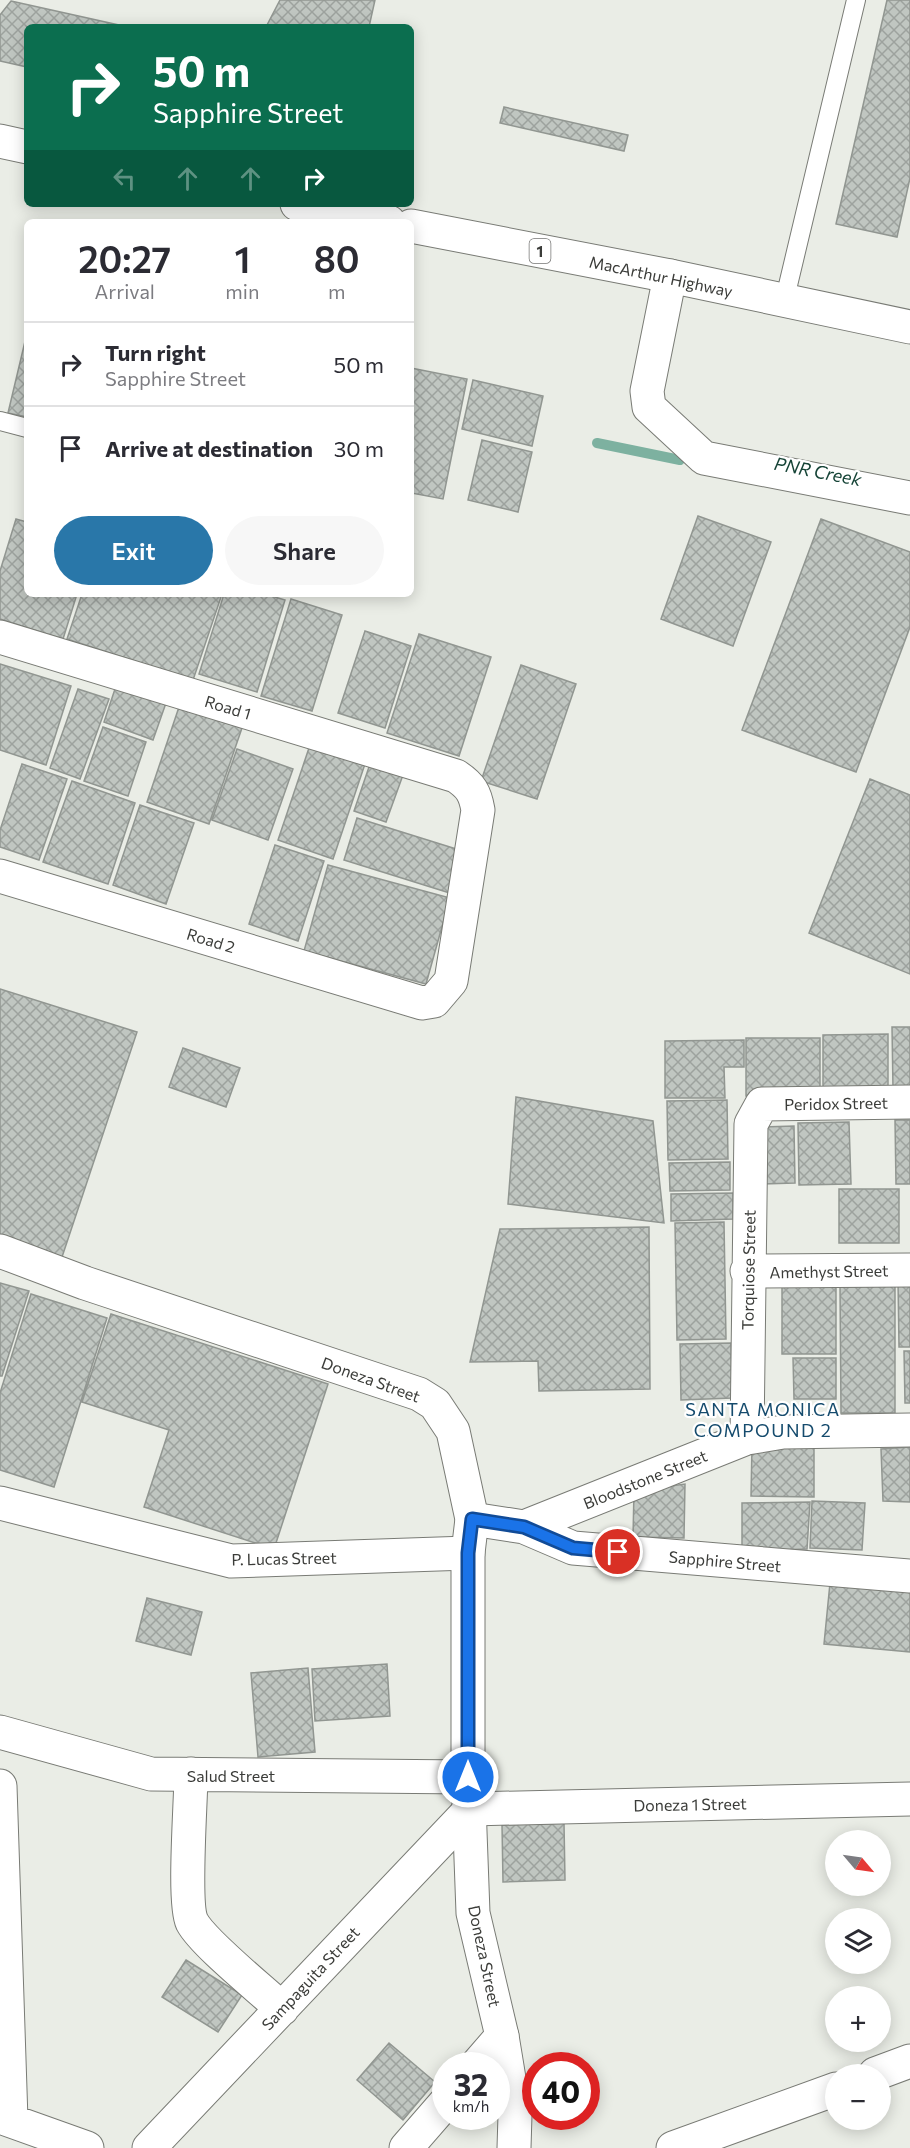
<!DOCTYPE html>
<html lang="en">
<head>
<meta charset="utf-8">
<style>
  :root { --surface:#fff; --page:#f7f7f7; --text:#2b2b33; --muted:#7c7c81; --line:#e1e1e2; --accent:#2977a9 }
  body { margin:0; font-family:Commissioner,sans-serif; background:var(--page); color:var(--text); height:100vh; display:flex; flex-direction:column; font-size:22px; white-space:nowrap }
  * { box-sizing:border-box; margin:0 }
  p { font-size:20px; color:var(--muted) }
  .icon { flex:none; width:33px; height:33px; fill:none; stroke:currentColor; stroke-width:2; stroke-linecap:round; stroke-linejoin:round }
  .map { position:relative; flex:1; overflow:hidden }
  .panel { position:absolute; left:24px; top:219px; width:390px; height:378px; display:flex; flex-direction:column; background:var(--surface); border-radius:9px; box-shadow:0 3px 15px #0003 }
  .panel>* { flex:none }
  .banner { position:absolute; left:24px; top:24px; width:390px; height:183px; border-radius:9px; box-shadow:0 3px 15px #0003; background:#0b6e4f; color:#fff; overflow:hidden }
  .needle { width:39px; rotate:119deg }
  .controls { position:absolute; left:825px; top:1830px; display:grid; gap:12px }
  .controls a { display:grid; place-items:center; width:66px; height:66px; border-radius:50%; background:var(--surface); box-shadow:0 3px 15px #0003; font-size:30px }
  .speed { position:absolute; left:432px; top:2052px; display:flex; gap:12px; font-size:30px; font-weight:700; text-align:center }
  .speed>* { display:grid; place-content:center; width:78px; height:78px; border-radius:50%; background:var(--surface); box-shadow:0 3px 15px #0003; line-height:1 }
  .speed small { font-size:15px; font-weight:400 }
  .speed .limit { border:9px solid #d22; background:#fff; color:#111 }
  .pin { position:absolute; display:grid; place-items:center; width:51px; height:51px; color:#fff; margin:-26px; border:3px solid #fff; border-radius:50%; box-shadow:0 2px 6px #0007 }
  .me { position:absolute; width:66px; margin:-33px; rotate:0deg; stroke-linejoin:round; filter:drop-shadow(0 0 4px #0008) }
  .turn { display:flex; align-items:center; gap:21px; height:126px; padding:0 30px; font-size:27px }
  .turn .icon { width:78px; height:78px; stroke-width:2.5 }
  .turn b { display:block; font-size:42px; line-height:51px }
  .lanes { display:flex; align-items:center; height:57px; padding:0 30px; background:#0003; justify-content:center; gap:30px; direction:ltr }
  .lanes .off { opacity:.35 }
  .eta { display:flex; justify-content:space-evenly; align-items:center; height:102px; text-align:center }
  .eta b { font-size:36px; font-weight:600; line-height:42px }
  .action { display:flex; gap:12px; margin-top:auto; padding:12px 30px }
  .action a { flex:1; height:69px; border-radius:36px; background:var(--accent); color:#fff; font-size:24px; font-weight:600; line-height:69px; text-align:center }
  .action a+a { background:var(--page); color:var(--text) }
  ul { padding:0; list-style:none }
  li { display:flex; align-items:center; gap:18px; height:84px; padding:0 30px; border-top:2px solid var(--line) }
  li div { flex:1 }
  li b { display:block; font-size:22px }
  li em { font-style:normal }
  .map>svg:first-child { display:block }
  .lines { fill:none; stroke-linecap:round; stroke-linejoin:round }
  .stream { stroke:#7db1a0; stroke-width:10 }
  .building { fill:url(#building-cross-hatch); stroke:#919691; stroke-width:1.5 }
  .lane-casing { stroke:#797b75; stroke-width:20 }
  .street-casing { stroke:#797b75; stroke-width:35 }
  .secondary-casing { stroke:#797b75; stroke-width:35 }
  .highway-casing { stroke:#797b75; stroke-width:35 }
  .lane { stroke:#fff; stroke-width:18 }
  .street { stroke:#fff; stroke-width:33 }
  .secondary { stroke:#fff; stroke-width:33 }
  .highway { stroke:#fff; stroke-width:33 }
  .route-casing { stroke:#114b97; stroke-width:15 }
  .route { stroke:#1a73e8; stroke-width:10 }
  .labels { text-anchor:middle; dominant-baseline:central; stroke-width:4.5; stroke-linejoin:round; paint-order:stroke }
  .shield { fill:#fff; stroke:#767674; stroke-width:1.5 }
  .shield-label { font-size:15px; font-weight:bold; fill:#3b3c39 }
  .street-label { font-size:16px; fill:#3b3c39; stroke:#fff }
  .water-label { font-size:18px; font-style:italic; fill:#164437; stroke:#fff }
  .neighbourhood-label { font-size:18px; letter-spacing:1.5px; fill:#154b6d; stroke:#fff }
</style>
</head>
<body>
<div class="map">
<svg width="910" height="2148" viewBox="0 0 910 2148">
  <defs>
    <pattern id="building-cross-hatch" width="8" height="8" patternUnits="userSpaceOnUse" patternTransform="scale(1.5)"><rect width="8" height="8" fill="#c0c6c1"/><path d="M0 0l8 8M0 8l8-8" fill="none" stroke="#9da29e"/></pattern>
  </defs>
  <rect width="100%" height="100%" fill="#eaede6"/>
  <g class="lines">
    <path class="stream" d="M597 443 680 460"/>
  </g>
  <path class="building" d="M280 0H375L369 27H266Z
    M887 0H910V178L897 237 836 224Z
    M11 1 128 27H27V67L0 61V15Z
    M504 107 628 135 624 151 500 123Z
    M27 333V417L8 413Z
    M411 368 467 379 443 499 411 493Z
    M473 380 543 396 532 446 462 429Z
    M482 440 532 452 518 512 468 500Z
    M698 516 771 542 733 646 661 619Z
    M16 519 27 522V594H77L63 639 0 619V571Z
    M821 519 910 552V627L856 772 742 730Z
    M82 594H222L193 680 67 639Z
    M224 594H265L285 600 257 692 199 674Z
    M291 599 342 615 312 711 261 696Z
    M365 631 411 646 385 728 338 713Z
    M419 634 491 657 459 756 387 733Z
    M0 664 71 686 46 765 0 750Z
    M521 665 576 684 537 799 481 781Z
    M116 686 166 703 153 740 104 722Z
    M78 689 109 699 80 779 50 768Z
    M179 707 242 728 209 824 147 802Z
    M103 727 146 742 128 796 84 781Z
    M311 742 366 761 333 859 278 840Z
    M237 749 293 769 268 840 212 820Z
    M22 764 67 779 39 860 0 847V830Z
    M370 764 403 775 386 822 354 811Z
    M870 779 910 795V974L809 933Z
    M72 781 135 803 108 884 43 862Z
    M140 805 194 823 166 904 113 885Z
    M357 818 466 852 453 894 344 860Z
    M275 845 324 861 298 941 249 924Z
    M328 865 450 898 426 984 304 951Z
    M0 989 137 1032 61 1260 0 1238Z
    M892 1027H910V1089H893Z
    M888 1034V1088H823V1035Z
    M746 1038H820V1096H746Z
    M744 1040V1067H724L725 1098H665V1041Z
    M183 1048 240 1068 226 1107 169 1087Z
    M516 1097 653 1121 664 1223 508 1204Z
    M727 1100 728 1159 668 1160 667 1101Z
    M895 1120H910V1184H896Z
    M849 1122 851 1184 799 1185 798 1123Z
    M794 1126 795 1183 759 1184 758 1127Z
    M730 1162V1190L670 1191 669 1163Z
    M839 1189H899V1243H839Z
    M733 1193V1219L671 1221V1194Z
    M724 1222 726 1339 677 1340 675 1223Z
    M649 1227 650 1389 539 1391 538 1361 470 1362 500 1229Z
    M898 1280H910V1347H899Z
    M0 1283 29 1291 2 1376H0Z
    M782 1283H836V1354H782Z
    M895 1284V1413H841L840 1285Z
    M31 1294 107 1318 54 1487 0 1470V1393Z
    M111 1314 328 1384 274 1549 144 1507 169 1430 82 1402Z
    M731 1343 732 1398 681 1400 680 1344Z
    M904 1351H910V1403H905Z
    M793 1358H836V1399H794Z
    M752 1445 814 1446V1497L751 1496Z
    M910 1447V1502L883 1501 881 1449Z
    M685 1484 684 1538 633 1537 634 1491Z
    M812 1501 865 1503 862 1550 810 1548Z
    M810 1502 807 1549 742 1551V1503Z
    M830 1583 910 1591V1652L824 1644Z
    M147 1598 202 1612 191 1655 136 1641Z
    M387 1664 390 1716 315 1721 312 1669Z
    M308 1668 315 1752 258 1757 251 1673Z
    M564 1823 565 1880 503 1882 502 1825Z
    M186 1960 242 1995 218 2032 162 1997Z
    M389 2043 435 2082 403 2120 357 2080Z"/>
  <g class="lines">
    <defs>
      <path id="lane" d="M784 302 856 0
        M0 421 27 428"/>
      <path id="street" d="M670 276 647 391 649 407 704 458 910 498
        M0 637 456 776C471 786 475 793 478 810L451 981 434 1001 422 1003 0 876
        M747 1271 910 1270
        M747 1438 751 1124 762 1104 910 1102
        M0 1503 231 1561 468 1553
        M472 1519 524 1527 573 1548 910 1576
        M524 1527 747 1438 783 1432 910 1430
        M0 1732 151 1774 468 1777
        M191 1774C191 1801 183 1903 192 1922 203 1943 262 1990 282 2009
        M0 1786 11 2120
        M476 2066 502 2036
        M875 2074 910 2061
        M0 2117 87 2148
        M149 2148 471 1809 910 1799
        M406 2148 446 2102
        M673 2148 836 2089"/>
      <path id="secondary" d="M0 1251 85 1283 419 1394 435 1404 453 1431 472 1519 468 1553V1777L473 1913 502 2036 515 2115 514 2148"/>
      <path id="highway" d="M0 141 27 147
        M297 204 389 222
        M411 226 670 276 910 327"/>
    </defs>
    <use href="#lane" class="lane-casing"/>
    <use href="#street" class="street-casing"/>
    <use href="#secondary" class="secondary-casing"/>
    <use href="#highway" class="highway-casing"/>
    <use href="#lane" class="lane"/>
    <use href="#street" class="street"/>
    <use href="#secondary" class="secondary"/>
    <use href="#highway" class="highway"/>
  </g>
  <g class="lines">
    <defs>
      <path id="route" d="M468 1777V1553L472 1519 524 1527 573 1548 618 1552"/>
    </defs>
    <use href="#route" class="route-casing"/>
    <use href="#route" class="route"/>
  </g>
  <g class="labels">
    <rect class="shield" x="529.5" y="239" width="21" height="24" rx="4.5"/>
    <g class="shield-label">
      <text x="540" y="251">1</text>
    </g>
    <g class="street-label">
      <text transform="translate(661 276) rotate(12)">MacArthur Highway</text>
      <text transform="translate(228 707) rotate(17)">Road 1</text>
      <text transform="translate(211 940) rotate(17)">Road 2</text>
      <text transform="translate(836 1103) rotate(-1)">Peridox Street</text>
      <text transform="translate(748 1270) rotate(-89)">Torquiose Street</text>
      <text transform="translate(829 1271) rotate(-1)">Amethyst Street</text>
      <text transform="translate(371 1379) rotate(20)">Doneza Street</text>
      <text transform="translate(645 1479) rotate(-22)">Bloodstone Street</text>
      <text transform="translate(284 1558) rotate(-1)">P. Lucas Street</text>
      <text transform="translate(725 1561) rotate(5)">Sapphire Street</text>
      <text x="231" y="1775">Salud Street</text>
      <text transform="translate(690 1804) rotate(-1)">Doneza 1 Street</text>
      <text transform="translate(485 1956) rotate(78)">Doneza Street</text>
      <text transform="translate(310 1978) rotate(-47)">Sampaguita Street</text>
    </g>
    <g class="water-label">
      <text transform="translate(818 471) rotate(11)">PNR Creek</text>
    </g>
    <g class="neighbourhood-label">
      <text x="763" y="1409">SANTA MONICA<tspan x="763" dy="21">COMPOUND 2</tspan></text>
    </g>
  </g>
</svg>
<div class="controls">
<a><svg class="needle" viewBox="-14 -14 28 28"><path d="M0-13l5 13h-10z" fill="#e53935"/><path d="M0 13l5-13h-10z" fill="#7c7c81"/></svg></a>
<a><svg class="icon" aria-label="layers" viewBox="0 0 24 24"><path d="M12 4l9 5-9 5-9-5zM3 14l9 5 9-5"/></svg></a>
<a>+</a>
<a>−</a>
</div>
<div class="speed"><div>32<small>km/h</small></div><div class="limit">40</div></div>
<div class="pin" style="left:618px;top:1552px;background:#d93025"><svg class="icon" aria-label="arrive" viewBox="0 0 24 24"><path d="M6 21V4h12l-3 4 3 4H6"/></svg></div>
<svg class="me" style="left:468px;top:1777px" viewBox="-20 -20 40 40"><circle r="17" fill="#1a73e8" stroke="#fff" stroke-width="3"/><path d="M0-11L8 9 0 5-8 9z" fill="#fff"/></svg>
<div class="banner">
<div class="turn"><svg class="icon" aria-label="right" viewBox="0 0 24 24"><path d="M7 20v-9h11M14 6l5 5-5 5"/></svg><div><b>50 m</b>Sapphire Street</div></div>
<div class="lanes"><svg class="icon off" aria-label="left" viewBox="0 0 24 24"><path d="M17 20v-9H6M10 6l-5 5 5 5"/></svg><svg class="icon off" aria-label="ahead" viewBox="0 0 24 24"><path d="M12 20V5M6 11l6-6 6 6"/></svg><svg class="icon off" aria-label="ahead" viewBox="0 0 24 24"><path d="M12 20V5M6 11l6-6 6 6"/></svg><svg class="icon" aria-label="right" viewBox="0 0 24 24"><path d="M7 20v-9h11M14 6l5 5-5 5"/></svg></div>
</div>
<section class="panel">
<div class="eta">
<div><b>20:27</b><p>Arrival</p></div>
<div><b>1</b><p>min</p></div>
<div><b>80</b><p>m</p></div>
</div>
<ul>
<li><svg class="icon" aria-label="right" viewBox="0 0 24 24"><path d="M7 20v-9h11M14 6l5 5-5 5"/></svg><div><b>Turn right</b><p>Sapphire Street</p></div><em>50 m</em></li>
<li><svg class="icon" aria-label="arrive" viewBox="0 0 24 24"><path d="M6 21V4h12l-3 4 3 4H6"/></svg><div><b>Arrive at destination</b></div><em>30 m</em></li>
</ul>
<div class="action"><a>Exit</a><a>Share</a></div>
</section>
</div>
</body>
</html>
